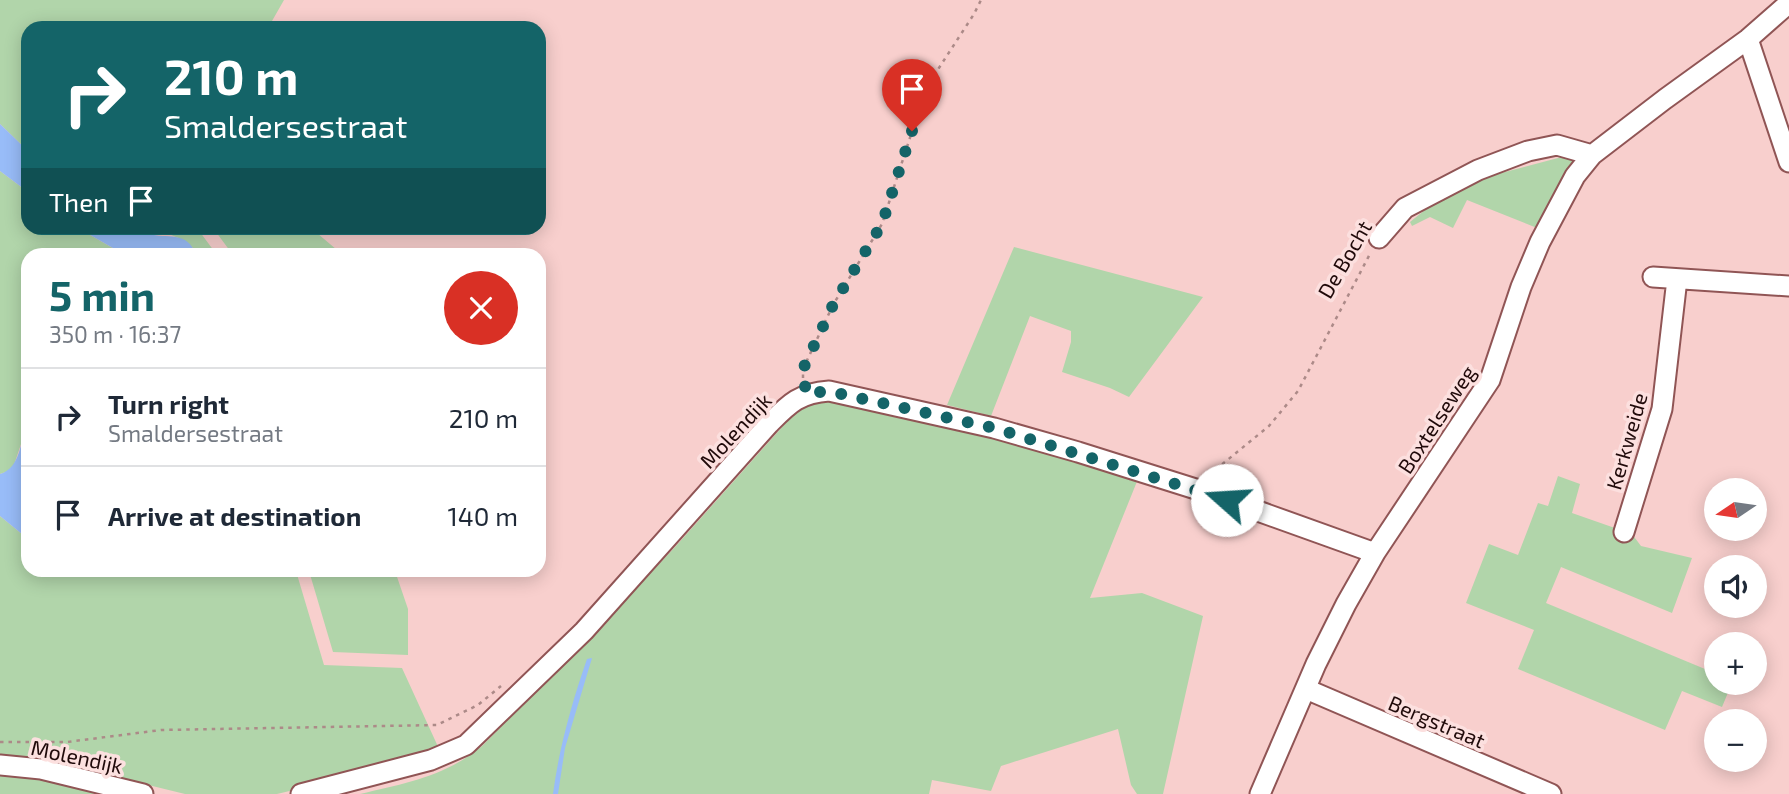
<!DOCTYPE html>
<html lang="en">
<head>
<meta charset="utf-8">
<style>
  :root { --surface:#fff; --page:#f6f6f7; --text:#1f2937; --muted:#747a83; --line:#e0e1e3; --accent:#146468 }
  body { margin:0; font-family:"Exo 2",sans-serif; background:var(--page); color:var(--text); height:100vh; display:flex; flex-direction:column; font-size:26px; white-space:nowrap }
  * { box-sizing:border-box; margin:0 }
  p { font-size:23px; color:var(--muted) }
  .icon { flex:none; width:38px; height:38px; fill:none; stroke:currentColor; stroke-width:2; stroke-linecap:round; stroke-linejoin:round }
  .map { position:relative; flex:1; overflow:hidden }
  .details { position:absolute; left:21px; top:248px; width:525px; height:329px; display:flex; flex-direction:column; background:var(--surface); border-radius:21px; box-shadow:0 4px 18px #0003 }
  .details>* { flex:none }
  .banner { position:absolute; left:21px; top:21px; width:525px; height:214px; border-radius:21px; box-shadow:0 4px 18px #0003; background:#146468; color:#fff; overflow:hidden }
  .needle { width:46px; rotate:257deg }
  .fabs { position:absolute; left:1704px; top:478px; display:grid; gap:14px }
  .fabs a { display:grid; place-items:center; width:63px; height:63px; border-radius:50%; background:var(--surface); box-shadow:0 4px 18px #0003; font-size:35px }
  .pin { position:absolute; display:grid; place-items:center; width:60px; height:60px; color:#fff; margin:-72px -30px; border-radius:50% 50% 50% 0; rotate:-45deg; box-shadow:0 0 7px #0007 }
  .pin .icon { rotate:45deg }
  .me { position:absolute; width:77px; margin:-38px; rotate:289deg; stroke-linejoin:round; filter:drop-shadow(0 0 5px #0008) }
  .turn { display:flex; align-items:center; gap:24px; height:147px; padding:0 28px; font-size:32px }
  .turn .icon { width:91px; height:91px; stroke-width:2.5 }
  .turn b { display:block; font-size:49px; line-height:60px }
  .then { display:flex; align-items:center; height:66px; padding:0 28px; background:#0003; gap:14px; font-size:26px }
  .round { display:grid; place-items:center; flex:none; width:74px; height:74px; border-radius:37px; background:var(--page) }
  .summary { display:flex; align-items:center; justify-content:space-between; height:119px; padding:0 28px }
  h1 { font-size:42px; font-weight:700; line-height:52px; color:var(--accent) }
  ul { padding:0; list-style:none }
  li { display:flex; align-items:center; gap:21px; height:98px; padding:0 28px; border-top:2px solid var(--line) }
  li div { flex:1 }
  li b { display:block; font-size:26px }
  li em { font-style:normal }
  .map>svg:first-child { display:block }
  .green { fill:#b1d5aa }
  .water { fill:#98bcf8 }
  .lines { fill:none; stroke-linecap:round; stroke-linejoin:round }
  .minor-casing { stroke:#905555; stroke-width:23 }
  .path { stroke:#ac8a88; stroke-width:2.5; stroke-dasharray:3.5 5; stroke-linecap:butt }
  .minor { stroke:#fff; stroke-width:19 }
  .route { stroke:#146468; stroke-width:12; stroke-dasharray:0 21.6 }
  .labels { text-anchor:middle; dominant-baseline:central; stroke-width:7; stroke-linejoin:round; paint-order:stroke }
  .street-label { font-size:21px; fill:#200a0a; stroke:#fce0df }
</style>
</head>
<body>
<div class="map">
<svg width="1789" height="794" viewBox="0 0 1789 794">
  <rect width="100%" height="100%" fill="#f8cfcd"/>
  <path class="green" d="M0 0H284L268 28H28V151L0 124Z
    M1573 154 1577 158 1542 230 1467 200 1453 228 1430 217 1412 226 1410 222 1436 201 1486 177Z
    M0 171 28 192V228H78L125 255 28 256V423L14 465 9 471 0 474Z
    M137 228H197L217 255H196L194 249 183 240 169 234H147Z
    M213 228H311L343 255H233Z
    M1014 247 1203 297 1129 397 1110 388 1062 372 1071 342V331L1030 316 991 416 947 405Z
    M820 397 963 430 1138 479 1090 598 1142 593 1203 616 1163 794H1137L1131 785 1118 729 1001 766 991 791 932 780 929 794H360C406 783 444 777 482 746L598 629 675 547 800 407Z
    M1558 476 1580 484 1572 513 1632 534 1641 546 1692 558 1672 613 1561 567 1546 603 1717 674V682L1732 683 1722 707 1682 691 1665 730 1518 669 1534 630 1466 603 1489 544 1518 555 1538 503 1548 506Z
    M0 516 28 539V570L296 571 324 665 402 668 440 751 411 762 277 794H185L79 768 0 755Z
    M309 571H395L408 609V655L333 652Z
    M0 774 39 777 113 794H0Z"/>
  <path class="water" d="M0 124 28 151V192L0 171Z
    M78 228C96 227 117 225 134 228 140 228 144 233 149 234 166 239 188 230 196 255H125Z
    M28 423V539L0 516V474C21 468 20 440 28 423Z
    M592 658 565 748 558 794H553C559 748 572 702 587 659Z"/>
  <g class="lines">
    <defs>
      <path id="minor" d="M1748 39 1789 162
        M1379 238 1405 208 1478 170 1528 151 1557 145 1592 155
        M1653 277 1789 286
        M1624 532 1662 409 1677 279
        M1306 689 1551 794
        M0 765 41 769 143 794
        M301 794 431 760 466 745 584 631 769 424C789 404 799 393 829 391L994 428 1078 452 1202 491 1375 553
        M1260 794 1316 664 1346 604 1375 553 1490 380 1521 287 1540 242 1575 176 1592 155 1665 99 1748 39 1789 3"/>
    </defs>
    <use href="#minor" class="minor-casing"/>
    <path class="path" d="M803 378V369L833 305 882 224 920 107 935 74 974 14 981 0
      M1209 475 1269 426 1298 391 1371 252
      M0 742H67L161 730 437 725 478 705 501 686"/>
    <use href="#minor" class="minor"/>
  </g>
  <g class="lines">
    <path class="route" d="M912 131 882 224 833 305 803 369 806 394 828 391 994 428 1227 500"/>
  </g>
  <g class="labels">
    <g class="street-label">
      <text transform="translate(1344 259) rotate(-60)">De Bocht</text>
      <text transform="translate(1436 419) rotate(-57)">Boxtelseweg</text>
      <text transform="translate(735 430) rotate(-47)">Molendijk</text>
      <text transform="translate(1626 441) rotate(-74)">Kerkweide</text>
      <text transform="translate(1437 721) rotate(23)">Bergstraat</text>
      <text transform="translate(77 756) rotate(12)">Molendijk</text>
    </g>
  </g>
</svg>
<div class="fabs">
<a><svg class="needle" viewBox="-14 -14 28 28"><path d="M0-13l5 13h-10z" fill="#e53935"/><path d="M0 13l5-13h-10z" fill="#747a83"/></svg></a>
<a><svg class="icon" aria-label="sound" viewBox="0 0 24 24"><path d="M4 9h4l5-4v14l-5-4H4zM17 9q2 3 0 6"/></svg></a>
<a>+</a>
<a>−</a>
</div>
<div class="pin" style="left:912px;top:131px;background:#d93025"><svg class="icon" aria-label="arrive" viewBox="0 0 24 24"><path d="M6 21V4h12l-3 4 3 4H6"/></svg></div>
<svg class="me" style="left:1227px;top:500px" viewBox="-20 -20 40 40"><circle r="19" fill="#fff"/><path d="M0-13L10 11 0 6-10 11z" fill="#146468"/></svg>
<div class="banner">
<div class="turn"><svg class="icon" aria-label="right" viewBox="0 0 24 24"><path d="M7 20v-9h11M14 6l5 5-5 5"/></svg><div><b>210 m</b>Smaldersestraat</div></div>
<div class="then">Then<svg class="icon" aria-label="arrive" viewBox="0 0 24 24"><path d="M6 21V4h12l-3 4 3 4H6"/></svg></div>
</div>
<section class="details">
<div class="summary"><div><h1>5 min</h1><p>350 m · 16:37</p></div><a class="round" style="background:#d93025;color:#fff"><svg class="icon" aria-label="close" viewBox="0 0 24 24"><path d="M6 6l12 12M18 6L6 18"/></svg></a></div>
<ul>
<li><svg class="icon" aria-label="right" viewBox="0 0 24 24"><path d="M7 20v-9h11M14 6l5 5-5 5"/></svg><div><b>Turn right</b><p>Smaldersestraat</p></div><em>210 m</em></li>
<li><svg class="icon" aria-label="arrive" viewBox="0 0 24 24"><path d="M6 21V4h12l-3 4 3 4H6"/></svg><div><b>Arrive at destination</b></div><em>140 m</em></li>
</ul>
</section>
</div>
</body>
</html>
